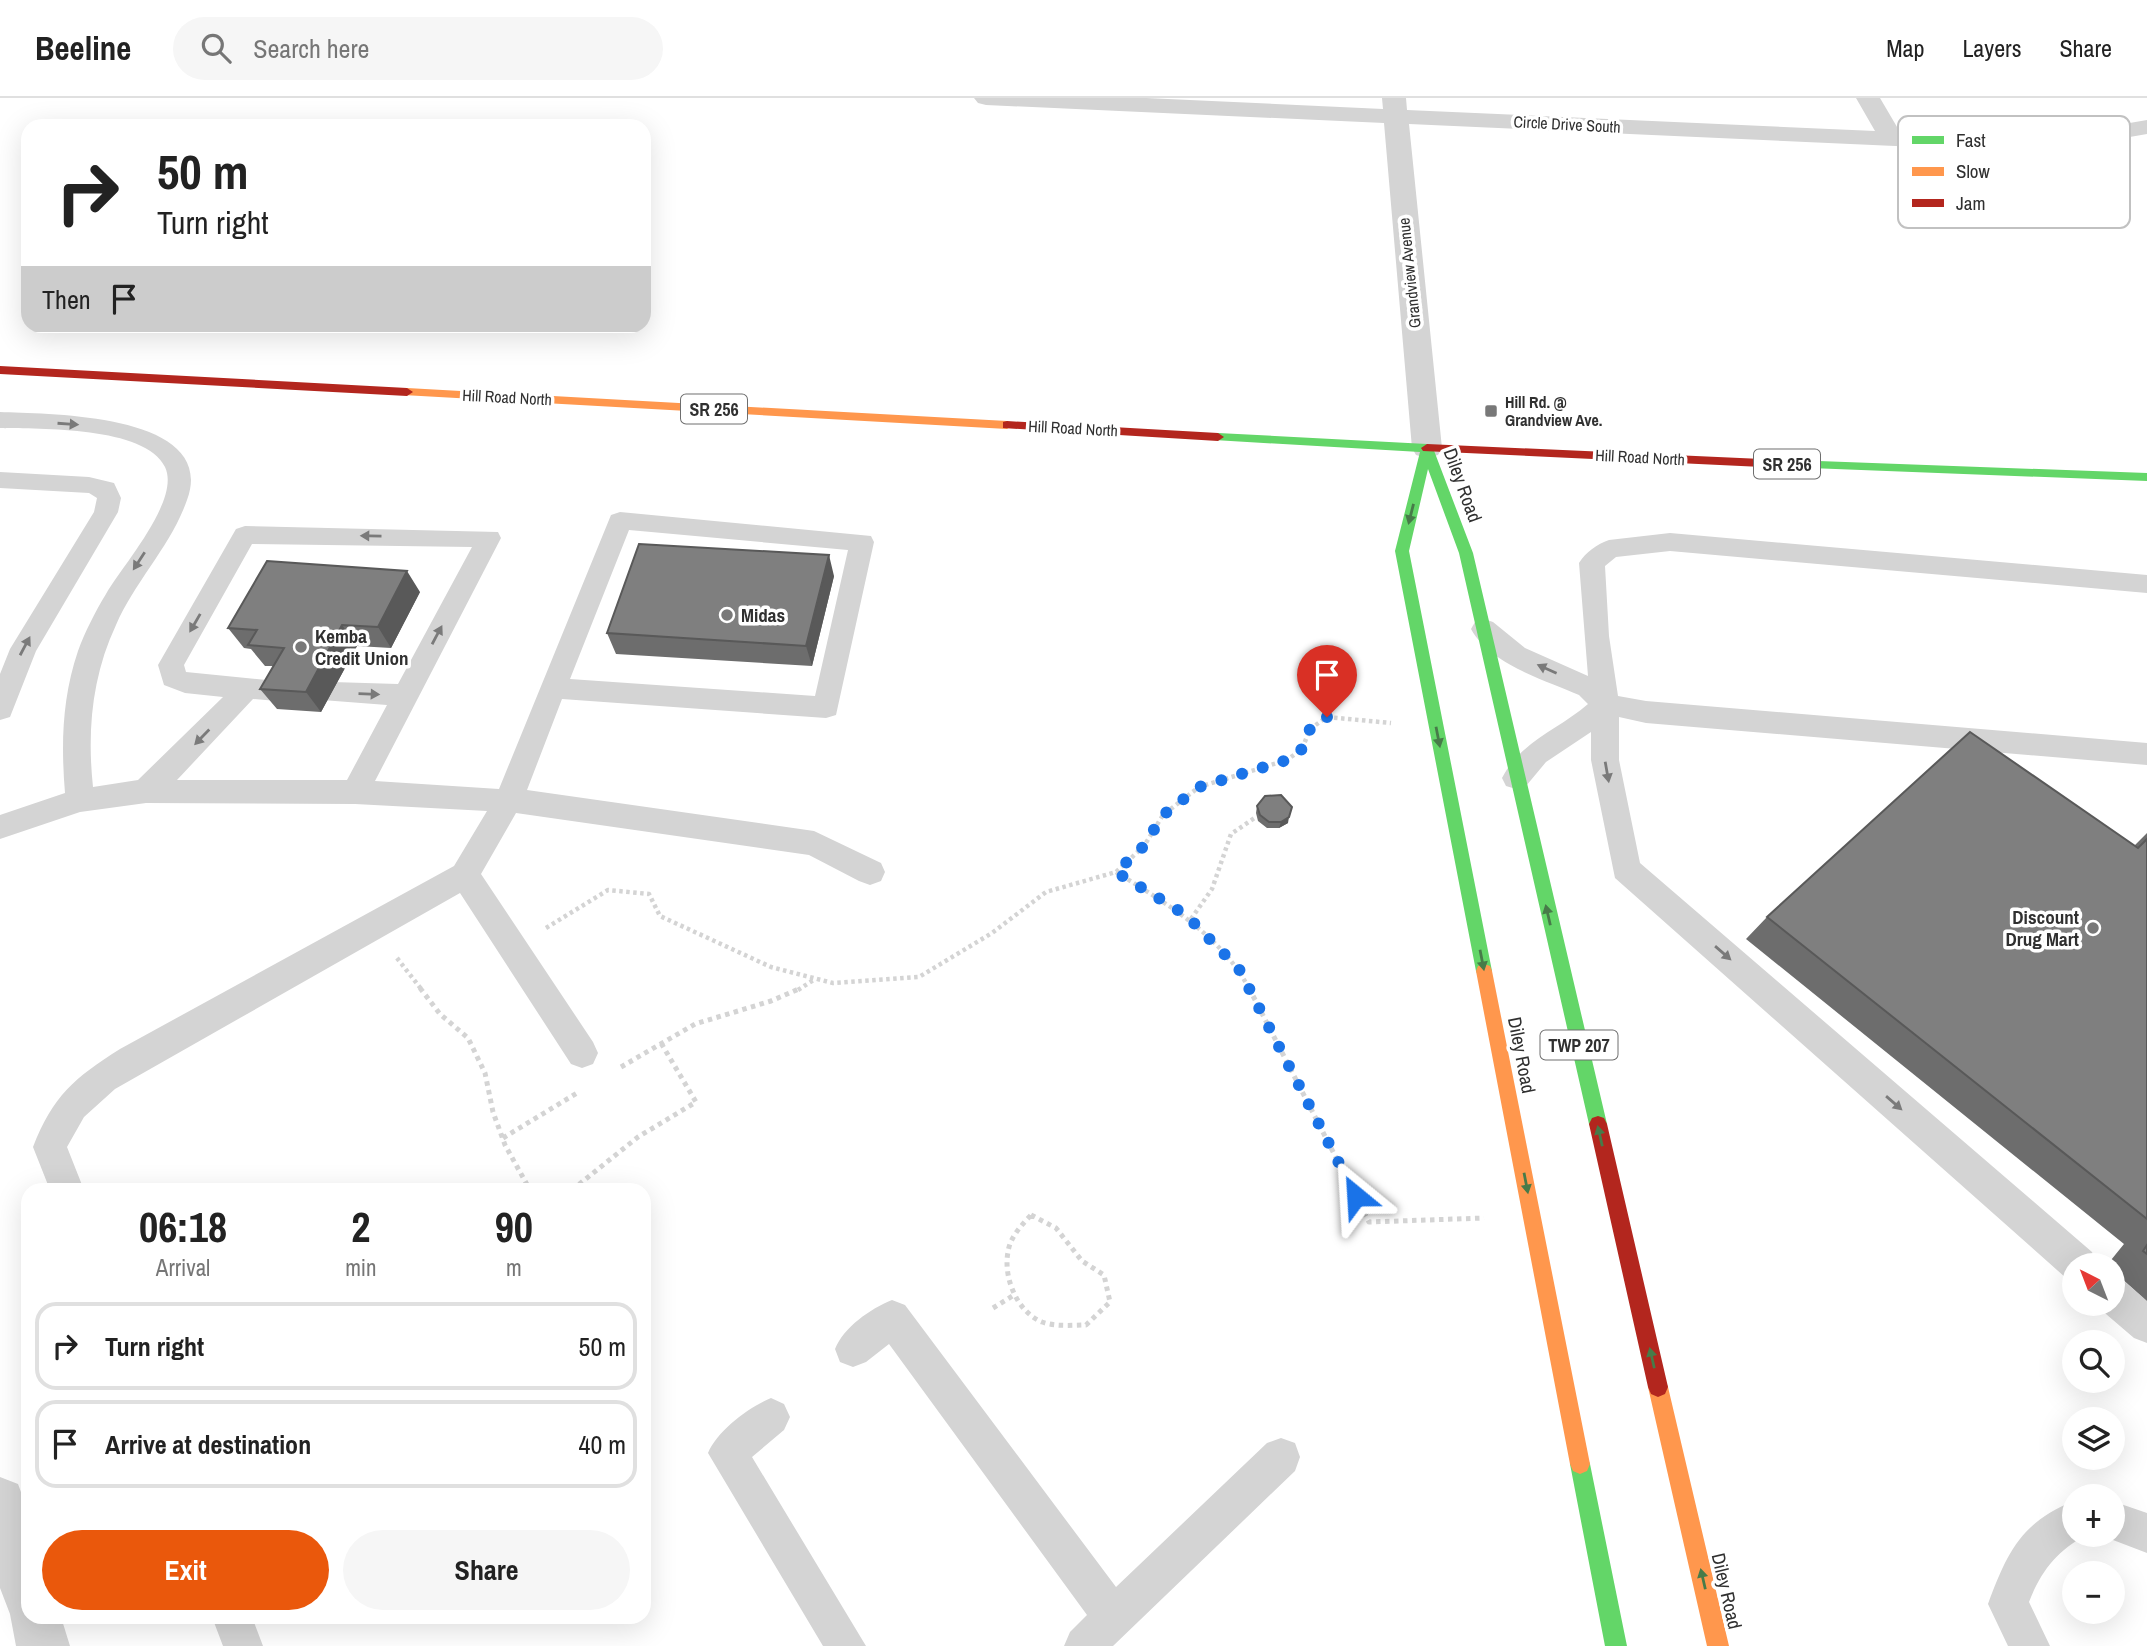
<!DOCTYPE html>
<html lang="en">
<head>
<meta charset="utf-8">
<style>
  :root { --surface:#fff; --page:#f6f6f6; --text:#222; --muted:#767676; --line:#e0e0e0; --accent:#ea580c }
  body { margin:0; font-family:"Archivo Narrow",sans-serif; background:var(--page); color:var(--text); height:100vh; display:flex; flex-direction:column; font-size:26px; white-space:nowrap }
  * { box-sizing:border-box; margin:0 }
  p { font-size:23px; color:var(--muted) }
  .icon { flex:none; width:38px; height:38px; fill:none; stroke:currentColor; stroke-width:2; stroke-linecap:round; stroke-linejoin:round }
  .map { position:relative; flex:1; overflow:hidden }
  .panel { position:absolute; left:21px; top:1085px; width:630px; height:441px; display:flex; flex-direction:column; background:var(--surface); border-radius:21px; box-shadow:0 7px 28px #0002 }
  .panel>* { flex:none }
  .top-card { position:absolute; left:21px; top:21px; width:630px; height:214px; border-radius:21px; box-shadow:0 7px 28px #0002; background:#fff; color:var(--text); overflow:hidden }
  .needle { width:46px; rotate:318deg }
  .tools { position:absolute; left:2062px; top:1155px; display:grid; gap:14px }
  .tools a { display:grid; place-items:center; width:63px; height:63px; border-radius:50%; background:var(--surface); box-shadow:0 7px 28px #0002; font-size:35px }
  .pin { position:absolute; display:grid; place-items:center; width:60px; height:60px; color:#fff; margin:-72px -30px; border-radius:50% 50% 50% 0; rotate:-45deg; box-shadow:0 0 7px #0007 }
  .pin .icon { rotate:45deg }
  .me { position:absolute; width:77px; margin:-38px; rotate:333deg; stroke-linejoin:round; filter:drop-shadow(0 0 5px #0008) }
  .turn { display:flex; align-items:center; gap:24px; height:147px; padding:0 21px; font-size:32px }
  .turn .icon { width:91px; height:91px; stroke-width:2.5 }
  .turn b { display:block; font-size:49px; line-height:60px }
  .then { display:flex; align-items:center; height:66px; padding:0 21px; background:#0003; gap:14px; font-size:26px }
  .eta { display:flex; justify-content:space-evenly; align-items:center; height:119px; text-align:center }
  .eta b { font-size:42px; font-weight:700; line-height:49px }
  .primary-button { display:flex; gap:14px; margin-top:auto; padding:14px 21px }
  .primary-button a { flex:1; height:80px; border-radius:42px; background:var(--accent); color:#fff; font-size:28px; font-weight:700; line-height:80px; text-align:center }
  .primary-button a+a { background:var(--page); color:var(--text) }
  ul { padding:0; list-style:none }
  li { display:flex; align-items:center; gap:21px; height:88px; margin:0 14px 10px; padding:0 7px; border:4px solid var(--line); border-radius:21px }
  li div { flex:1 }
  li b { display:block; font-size:26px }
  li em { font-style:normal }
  header { display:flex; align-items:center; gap:42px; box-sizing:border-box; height:98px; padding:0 35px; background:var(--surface); border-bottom:2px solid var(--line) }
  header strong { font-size:33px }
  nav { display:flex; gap:38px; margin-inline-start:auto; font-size:24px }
  .search { width:490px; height:63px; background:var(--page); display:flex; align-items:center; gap:18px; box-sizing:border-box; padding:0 24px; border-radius:38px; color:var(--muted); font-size:26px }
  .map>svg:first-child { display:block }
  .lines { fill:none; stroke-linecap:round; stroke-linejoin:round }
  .path-far1 { stroke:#d4d4d4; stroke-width:4.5; stroke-dasharray:3.5 3.5; stroke-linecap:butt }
  .path { stroke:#d4d4d4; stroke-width:5; stroke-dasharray:4.5 4.5; stroke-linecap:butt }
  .lane { fill:#d4d4d4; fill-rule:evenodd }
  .street { fill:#d4d4d4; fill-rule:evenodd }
  .fast { fill:#63d668; fill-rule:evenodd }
  .slow { fill:#ff974d; fill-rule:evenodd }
  .jam { fill:#b3261e; fill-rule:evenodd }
  .wall { fill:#6d6d6d }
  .shaded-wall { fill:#595959 }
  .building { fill:#7f7f7f; stroke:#595959; stroke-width:2 }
  .oneway { fill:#7a7a7a }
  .oneway2 { fill:#477b49 }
  .route { stroke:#1a73e8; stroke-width:12; stroke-dasharray:0 21.6 }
  .poi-dot { fill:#787878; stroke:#fff; stroke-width:2.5 }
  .labels { text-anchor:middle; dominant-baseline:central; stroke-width:7; stroke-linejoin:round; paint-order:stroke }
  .far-street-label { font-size:16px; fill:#303030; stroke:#fff }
  .far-poi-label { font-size:16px; font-weight:bold; fill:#303030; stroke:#fff; text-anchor:start }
  .shield { fill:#fff; stroke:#6e6e6e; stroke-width:2 }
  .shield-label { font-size:18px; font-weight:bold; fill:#303030 }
  .street-label { font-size:19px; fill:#303030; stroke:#fff }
  .poi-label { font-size:19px; font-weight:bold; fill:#303030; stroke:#fff; text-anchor:start }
  .key { fill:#fff; stroke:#c1c1c1; stroke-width:2 }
  .key-label { font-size:19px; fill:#303030 }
</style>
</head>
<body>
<header>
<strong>Beeline</strong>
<div class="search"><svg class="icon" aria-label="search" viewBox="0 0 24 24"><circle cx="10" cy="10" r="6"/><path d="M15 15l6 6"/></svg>Search here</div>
<nav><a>Map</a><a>Layers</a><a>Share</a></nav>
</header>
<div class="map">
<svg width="2147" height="1548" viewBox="0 0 2147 1548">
  <rect width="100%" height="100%" fill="#fff"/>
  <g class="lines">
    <path class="path-far1" d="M1116 774C1167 806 1221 837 1250 892
      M1191 821 1212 791 1231 736 1256 719
      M546 830 608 792 649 796 660 818 771 869 833 885 919 879 992 835 1046 794 1116 774 1144 748 1163 717 1199 689 1287 662 1302 651 1310 631 1327 619 1391 625
      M397 860 422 892
      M798 892 815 881"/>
    <path class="path" d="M420 890 440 916 468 940 485 975 493 1014 505 1047 530 1092
      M1249 890 1369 1124 1484 1120
      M621 969 695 926 771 903 801 890
      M503 1040 577 995
      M572 1092 638 1039 696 1004 661 945
      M1031 1117 1056 1130 1082 1163 1104 1177 1110 1204 1086 1227C1072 1227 1056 1229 1042 1224 1017 1214 1003 1179 1008 1154 1010 1139 1021 1128 1031 1117Z
      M993 1210 1014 1197"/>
    <path class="lane" d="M0 314C49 316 219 315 187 402 171 448 135 483 116 527 92 578 87 633 93 689L138 682 223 599 185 595 164 587 158 567 236 431 245 428 498 434 501 440 375 683 499 691 611 417 620 414 871 438 874 444 836 617 826 620 562 601 527 692 814 733 881 765 885 774 881 783 870 787 859 783 809 757 516 715 481 776 593 944 598 955 593 966 582 970 571 966 460 795 115 991 84 1019 67 1049 84 1092H50L33 1049C53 998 74 980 120 951L454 768 487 713 355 706 146 705 80 714 0 741V717L65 695C61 647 62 600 78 553 85 534 95 514 106 496 122 468 181 402 165 369 145 328 40 331 0 330ZM629 432 848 452 815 598 570 581ZM252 446 472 449 398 586 332 584 322 588 318 595 322 602 387 607 347 682H177L253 601 277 603 287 600 291 593 287 586 277 583 186 574 184 567Z
      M0 374 89 379 114 385 121 400 118 414 36 553 10 619 0 622V576L10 551 94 414 97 400 89 395 0 390Z
      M1670 435 2147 477V495L1670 453 1616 459 1605 468 1609 538 1618 598 1646 603 2147 645V667L1646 625 1619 619V662L1640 765 2092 1154 2097 1167H2074V1183L2066 1180 1615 780 1591 662V634L1546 664 1526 688 1516 691 1506 688 1502 680C1521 643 1558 632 1588 606L1579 597C1545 582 1491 567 1471 531L1475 524 1484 521 1493 524 1525 550 1588 578 1579 465C1586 454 1597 446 1609 442Z
      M2112 1179 2125 1184 2147 1203V1245L2134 1240 2099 1210 2098 1206H2112Z
      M892 1202 905 1207 1116 1489 1267 1345 1281 1340 1295 1345 1300 1359 1295 1373 1113 1548H1064L1070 1534 1087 1517 889 1246 866 1264 853 1269 840 1264 835 1251C844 1229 870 1211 892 1202Z
      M771 1300 784 1306 790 1319 784 1332 752 1359 866 1548H823L708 1355C718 1332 748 1310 771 1300Z
      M2074 1403V1437H2086C2057 1453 2041 1473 2029 1504L2050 1548H2008L1988 1506C2007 1455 2021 1424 2074 1403Z
      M2112 1403 2147 1415V1455L2100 1437H2112Z
      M212 1519H252L263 1548H223Z"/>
    <path class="street" d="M974 0H1146L1383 11 1382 0H1406L1407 12 1875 33 1856 0H1880L1900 34 1962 37 2072 35 2147 22V36L2072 49 1962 51 1409 26 1442 350 1438 357 1427 360 1416 357 1412 350 1384 25 986 7 978 5Z
      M0 1379 18 1386 28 1413V1519H61L70 1548H16L10 1516 0 1490Z"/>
    <path class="fast" d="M1218 335 1427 346 1433 350 1473 455 1607 1026 1604 1032 1598 1034 1592 1032 1589 1026 1459 455 1428 371 1409 453 1492 873 1490 878 1484 880 1478 878 1476 873 1395 453 1420 354 1214 342V336Z
      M1762 361 2147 375V383L1758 368 1756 365Z
      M1580 1356 1587 1359 1590 1366 1627 1548H1605L1570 1366 1573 1359Z"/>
    <path class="slow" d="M407 290 1007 323 1013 327 1007 331 403 297 401 294Z
      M1484 866 1490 868 1492 873 1590 1366 1587 1373 1580 1376 1573 1373 1570 1366 1476 873 1478 868Z
      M1658 1279 1665 1282 1668 1289 1729 1548H1707L1648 1289 1651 1282Z"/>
    <path class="jam" d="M0 268 407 290 413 294 407 298 0 276Z
      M1007 323 1218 335 1224 339 1218 343 1003 330V324Z
      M1427 346 1762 361 1768 365 1762 369 1423 353 1421 350Z
      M1598 1018 1604 1020 1607 1026 1668 1289 1665 1296 1658 1299 1651 1296 1648 1289 1589 1026 1592 1020Z"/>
  </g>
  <path class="wall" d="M834 478 812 568 616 556 607 535Z
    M420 494 391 550 357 548 321 614 277 611 260 591 273 568H265L251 551 244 550 228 530Z
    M1257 708 1288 725 1279 730H1267L1258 723 1256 715Z
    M2147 735V1203L2112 1172V1167H2107L2124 1146 1746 841 1767 819 2135 747Z"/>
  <path class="shaded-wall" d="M829 457 834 478 812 568 806 548Z
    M407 473 420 494 391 550 378 529Z
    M342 527 357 548 321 614 306 594Z
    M1289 719 1288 725 1279 730 1281 724Z"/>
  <path class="building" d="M639 446 829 457 806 548 607 535Z
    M267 463 407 473 378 529 342 527 306 594 260 591 284 550 248 547 257 532 228 530Z
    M1970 634 2138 750 2147 741V1121L1767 819Z
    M1281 697 1292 709 1289 719 1281 724H1269L1260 717 1257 708 1265 698Z
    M2147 1147V1156L2143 1153Z"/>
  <defs><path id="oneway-solid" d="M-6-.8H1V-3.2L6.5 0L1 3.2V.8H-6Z" transform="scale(1.75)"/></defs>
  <g class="oneway">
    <use href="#oneway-solid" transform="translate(68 326) rotate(4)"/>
    <use href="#oneway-solid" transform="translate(371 438) rotate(-179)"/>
    <use href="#oneway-solid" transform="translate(139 463) rotate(123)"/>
    <use href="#oneway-solid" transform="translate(195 525) rotate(120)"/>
    <use href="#oneway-solid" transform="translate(437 537) rotate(-62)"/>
    <use href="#oneway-solid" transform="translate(25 548) rotate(-62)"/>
    <use href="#oneway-solid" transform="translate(1547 571) rotate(-156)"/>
    <use href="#oneway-solid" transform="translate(369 596) rotate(2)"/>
    <use href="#oneway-solid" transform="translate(202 639) rotate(134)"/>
    <use href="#oneway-solid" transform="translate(1607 674) rotate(80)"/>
    <use href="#oneway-solid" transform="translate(1723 855) rotate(41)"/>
    <use href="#oneway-solid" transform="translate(1894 1005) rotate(41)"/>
  </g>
  <g class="oneway2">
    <use href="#oneway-solid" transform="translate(1411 416) rotate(104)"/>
    <use href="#oneway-solid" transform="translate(1438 639) rotate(79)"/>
    <use href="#oneway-solid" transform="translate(1548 817) rotate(-103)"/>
    <use href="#oneway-solid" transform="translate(1482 862) rotate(79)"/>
    <use href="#oneway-solid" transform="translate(1600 1038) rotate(-103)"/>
    <use href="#oneway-solid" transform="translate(1526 1085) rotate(79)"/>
    <use href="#oneway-solid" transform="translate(1652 1260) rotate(-103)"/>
    <use href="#oneway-solid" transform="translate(1703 1481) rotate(-103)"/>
  </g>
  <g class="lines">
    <path class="route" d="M1327 619 1310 631 1302 651 1287 662 1199 689 1163 717 1144 748 1116 774 1186 817 1239 871 1356 1098"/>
  </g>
  <g class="poi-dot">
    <rect x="1484" y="306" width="14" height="14" rx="3.5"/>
    <circle cx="727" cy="517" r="7"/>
    <circle cx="301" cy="549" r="7"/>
    <circle cx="2093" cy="830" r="7"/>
  </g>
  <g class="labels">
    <g class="far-street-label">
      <text transform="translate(1567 26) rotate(3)">Circle Drive South</text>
      <text transform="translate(1409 175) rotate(-96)">Grandview Avenue</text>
      <text transform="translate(507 299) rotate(3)">Hill Road North</text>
      <text transform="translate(1073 330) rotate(3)">Hill Road North</text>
      <text transform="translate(1640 359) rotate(3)">Hill Road North</text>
    </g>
    <g class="far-poi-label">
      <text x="1505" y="304">Hill Rd. @<tspan x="1505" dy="18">Grandview Ave.</tspan></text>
    </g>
    <g class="shield">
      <rect x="681" y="296.5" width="66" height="29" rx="5"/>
      <rect x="1754" y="351.5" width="66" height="29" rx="5"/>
      <rect x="1540.5" y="932.5" width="77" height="29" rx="5"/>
    </g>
    <g class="shield-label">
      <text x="714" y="311">SR 256</text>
      <text x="1787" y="366">SR 256</text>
      <text x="1579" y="947">TWP 207</text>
    </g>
    <g class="street-label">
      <text transform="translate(1463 387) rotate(70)">Diley Road</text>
      <text transform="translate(1522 957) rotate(79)">Diley Road</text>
      <text transform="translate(1727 1493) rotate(77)">Diley Road</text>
    </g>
    <g class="poi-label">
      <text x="741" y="517">Midas</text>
      <text x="315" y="538">Kemba<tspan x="315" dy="22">Credit Union</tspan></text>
      <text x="2079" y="819" text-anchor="end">Discount<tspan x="2079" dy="22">Drug Mart</tspan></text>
    </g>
  </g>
  <rect x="1898" y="18" width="232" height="112" rx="10" class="key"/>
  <rect x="1912" y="38" width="32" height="8" fill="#63d668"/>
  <rect x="1912" y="69" width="32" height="9" fill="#ff974d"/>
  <rect x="1912" y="101" width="32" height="8" fill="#b3261e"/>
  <g class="key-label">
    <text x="1956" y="49">Fast</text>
    <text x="1956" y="80">Slow</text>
    <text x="1956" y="112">Jam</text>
  </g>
</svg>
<div class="tools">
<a><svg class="needle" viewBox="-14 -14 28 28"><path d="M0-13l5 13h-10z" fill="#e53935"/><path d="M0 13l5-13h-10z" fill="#767676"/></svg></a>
<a><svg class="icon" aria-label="search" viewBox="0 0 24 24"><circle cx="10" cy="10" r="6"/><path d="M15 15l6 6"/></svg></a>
<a><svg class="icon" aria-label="layers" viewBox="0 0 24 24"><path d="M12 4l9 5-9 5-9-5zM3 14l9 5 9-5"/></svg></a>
<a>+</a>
<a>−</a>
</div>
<div class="pin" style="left:1327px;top:619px;background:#d93025"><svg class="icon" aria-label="arrive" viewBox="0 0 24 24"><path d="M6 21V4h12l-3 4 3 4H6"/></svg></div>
<svg class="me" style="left:1356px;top:1098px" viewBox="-20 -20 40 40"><path d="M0-17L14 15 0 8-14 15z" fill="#1a73e8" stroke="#fff" stroke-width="4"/></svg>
<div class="top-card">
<div class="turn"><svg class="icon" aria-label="right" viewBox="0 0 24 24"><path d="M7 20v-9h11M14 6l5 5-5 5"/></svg><div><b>50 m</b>Turn right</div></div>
<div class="then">Then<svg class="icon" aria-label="arrive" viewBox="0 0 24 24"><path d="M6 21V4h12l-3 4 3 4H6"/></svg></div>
</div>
<section class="panel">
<div class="eta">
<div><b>06:18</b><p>Arrival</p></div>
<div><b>2</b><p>min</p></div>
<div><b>90</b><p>m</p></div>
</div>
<ul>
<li><svg class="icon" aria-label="right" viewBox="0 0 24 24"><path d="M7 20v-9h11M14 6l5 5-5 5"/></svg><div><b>Turn right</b></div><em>50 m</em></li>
<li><svg class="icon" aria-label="arrive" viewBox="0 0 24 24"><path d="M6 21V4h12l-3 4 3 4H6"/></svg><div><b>Arrive at destination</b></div><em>40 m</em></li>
</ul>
<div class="primary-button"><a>Exit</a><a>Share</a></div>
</section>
</div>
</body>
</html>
